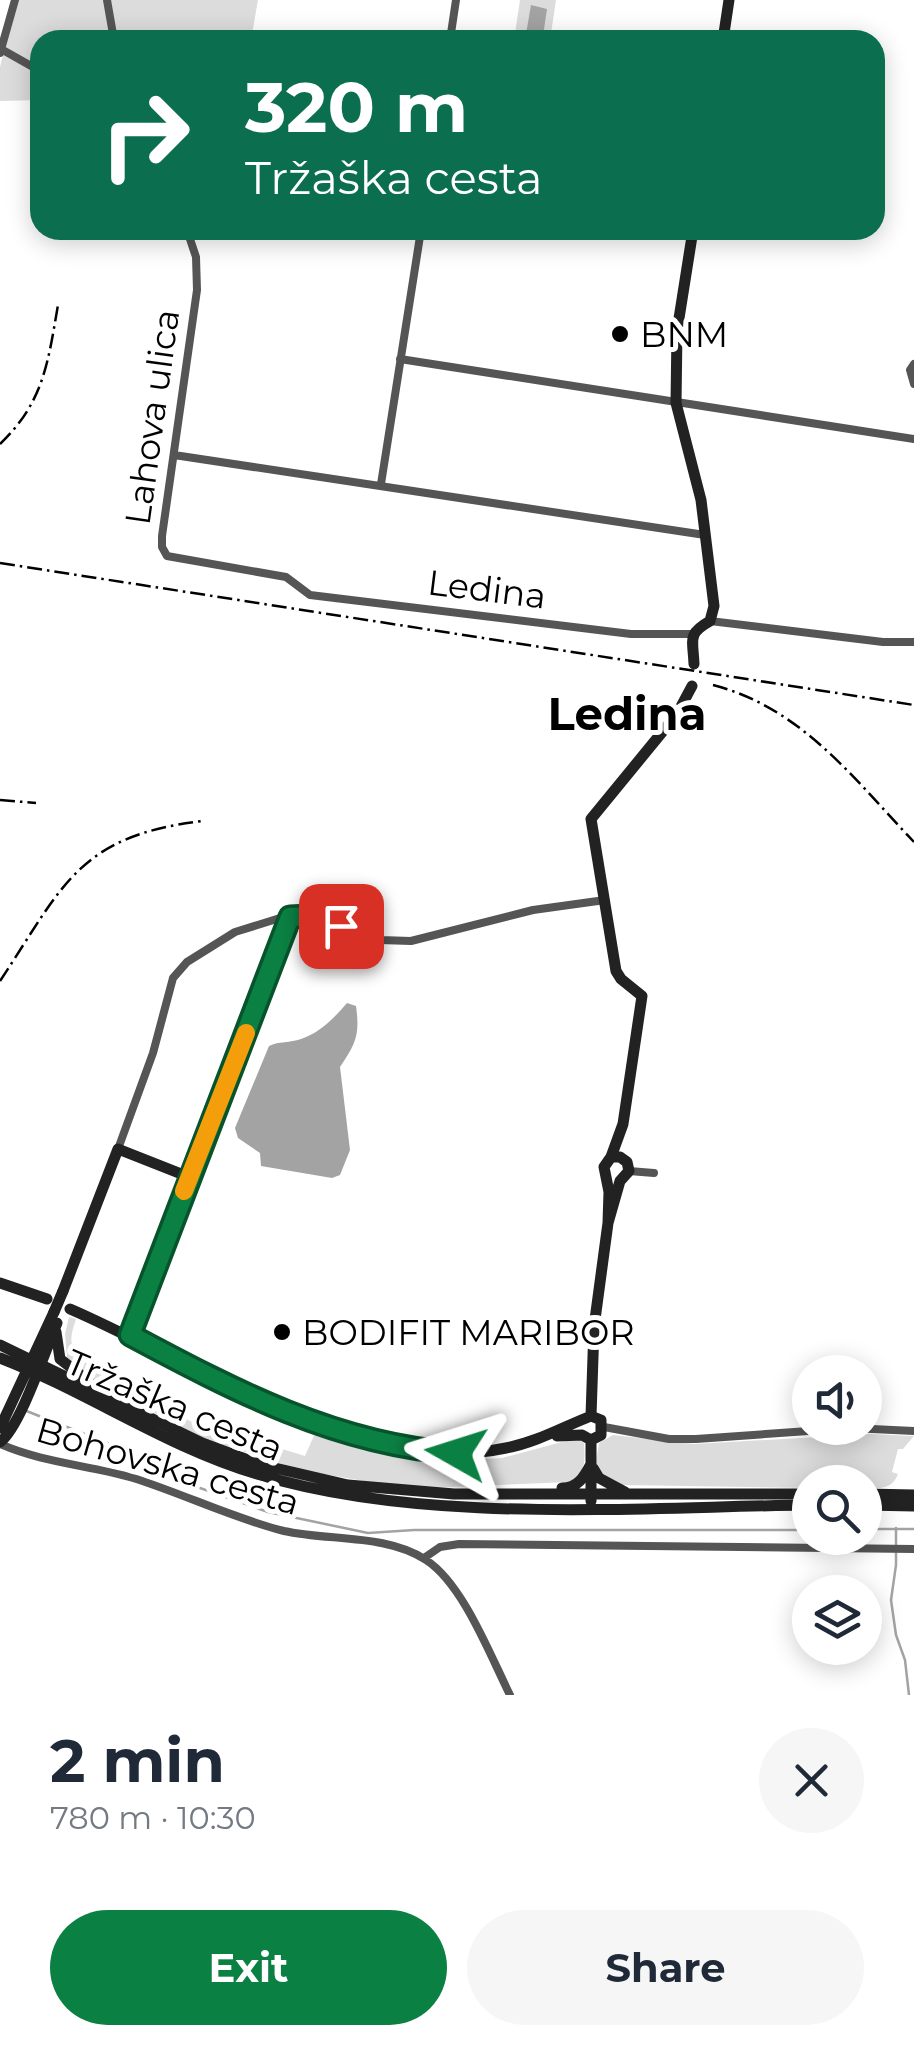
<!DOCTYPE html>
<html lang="en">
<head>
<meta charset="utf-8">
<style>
  :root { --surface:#fff; --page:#f6f6f7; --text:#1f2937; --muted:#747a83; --accent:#0b8043 }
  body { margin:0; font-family:Montserrat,sans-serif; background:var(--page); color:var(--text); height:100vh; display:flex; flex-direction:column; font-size:38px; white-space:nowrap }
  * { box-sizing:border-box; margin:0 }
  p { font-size:32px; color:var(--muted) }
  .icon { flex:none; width:55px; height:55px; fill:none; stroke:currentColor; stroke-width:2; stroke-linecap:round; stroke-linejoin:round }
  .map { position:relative; height:1695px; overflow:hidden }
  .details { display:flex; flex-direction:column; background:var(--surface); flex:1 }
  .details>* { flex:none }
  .hud { position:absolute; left:30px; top:30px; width:855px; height:210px; border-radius:30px; box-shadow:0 5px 25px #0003; background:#0b6e4f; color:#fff; overflow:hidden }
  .controls { position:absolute; left:792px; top:1355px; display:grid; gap:20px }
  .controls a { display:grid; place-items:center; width:90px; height:90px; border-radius:50%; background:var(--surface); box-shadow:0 5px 25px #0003; font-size:50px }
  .pin { position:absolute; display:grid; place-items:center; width:85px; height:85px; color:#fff; margin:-42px; border-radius:20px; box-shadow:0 5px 15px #0006 }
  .me { position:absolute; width:110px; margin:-55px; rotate:276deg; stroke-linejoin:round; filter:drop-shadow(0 0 8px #0008) }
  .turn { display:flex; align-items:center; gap:35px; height:210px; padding:0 50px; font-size:45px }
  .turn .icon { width:130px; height:130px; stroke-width:2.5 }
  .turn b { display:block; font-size:70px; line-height:85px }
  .round { display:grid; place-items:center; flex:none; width:105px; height:105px; border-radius:52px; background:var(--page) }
  .summary { display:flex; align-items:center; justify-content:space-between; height:170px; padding:0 50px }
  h1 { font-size:60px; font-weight:700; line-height:75px }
  .cta { display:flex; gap:20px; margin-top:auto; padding:20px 50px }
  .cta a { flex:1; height:115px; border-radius:60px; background:var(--accent); color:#fff; font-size:40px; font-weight:700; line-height:115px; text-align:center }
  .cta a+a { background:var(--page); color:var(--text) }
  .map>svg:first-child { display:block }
  .green { fill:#dcdcdc }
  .water { fill:#a3a3a3 }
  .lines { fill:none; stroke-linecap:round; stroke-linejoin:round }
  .stream { stroke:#a3a3a3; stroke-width:2.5 }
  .street { stroke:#555; stroke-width:8 }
  .secondary { stroke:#222; stroke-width:11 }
  .rail { stroke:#000; stroke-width:2.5; stroke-dasharray:15 5 2.5 5; stroke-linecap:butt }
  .secondary-bridge { stroke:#222; stroke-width:11 }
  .route-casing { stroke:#07532c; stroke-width:25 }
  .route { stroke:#0b8043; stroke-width:18 }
  .slow { stroke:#f59e0b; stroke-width:18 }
  .poi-dot { fill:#000; stroke:#fff; stroke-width:4 }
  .labels { text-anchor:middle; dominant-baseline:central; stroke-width:10; stroke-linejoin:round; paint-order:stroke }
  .poi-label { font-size:35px; fill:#000; stroke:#fff; text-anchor:start }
  .street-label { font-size:35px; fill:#000; stroke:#fff }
  .district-label { font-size:45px; font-weight:bold; fill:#000; stroke:#fff }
</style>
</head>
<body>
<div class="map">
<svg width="914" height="1695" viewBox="0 0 914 1695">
  <rect width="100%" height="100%" fill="#fff"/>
  <path class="green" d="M16 0H258L251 40H40V100L0 101V67Z
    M520 0H556L550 40H514Z
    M69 1317 76 1319C70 1337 68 1346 81 1360L190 1421 305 1456 316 1431 450 1461 502 1458 577 1438 584 1443C585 1461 586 1472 570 1482L428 1488 381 1484 300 1470 196 1436 79 1371 64 1359 67 1356 65 1334Z
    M870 1434 914 1436 903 1449H898L892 1472 898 1474C893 1489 879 1489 865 1488V1482H810V1488L622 1485 599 1473 596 1462 599 1443 613 1435 694 1444Z"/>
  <path class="water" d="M531 5 547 9 543 36 526 34Z
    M347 1003 356 1006C360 1035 356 1043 340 1067L350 1150 340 1175 332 1178 261 1166 260 1153 238 1138 235 1128 269 1046C279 1041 290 1043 301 1039 321 1032 334 1018 347 1003Z"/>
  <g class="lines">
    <path class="stream" d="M24 1410 130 1452 183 1482 268 1512 368 1533 414 1530H810
      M896 1528V1565L891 1600 896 1635 905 1660 909 1695
      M865 1529H914"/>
    <path class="street" d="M107 0 114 40
      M450 40 456 0
      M1 49 40 71
      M0 53 15 0
      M187 230 196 257 197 290 162 536V547L167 556 286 577 310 595 631 634H693
      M400 359 914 439
      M914 364 910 370 914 384
      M174 455 705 535
      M381 484 421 230
      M710 621 883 642H914
      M118 1149 153 1053 173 978 187 962 235 932 280 918 309 916 380 940 411 941 533 910 605 900
      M629 1171 654 1173
      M189 1177 290 917
      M604 1427 669 1439H696L851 1428 914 1431
      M0 1444C43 1463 89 1465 133 1478 184 1494 232 1518 284 1531 329 1541 387 1534 426 1560 463 1584 490 1655 510 1695
      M424 1558 440 1547 459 1544 914 1549"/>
    <path class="secondary" d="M723 40 729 0
      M693 230 677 331 676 403 701 500 714 606 710 621C687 634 693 639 694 664
      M611 1157 623 1124 642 996 621 979 616 971 591 819 677 714 692 686
      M0 1283 47 1299
      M63 1291 118 1149 189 1177 129 1335
      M70 1309C198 1364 362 1478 506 1448 537 1442 563 1427 591 1416
      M56 1332 60 1359 91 1383
      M0 1345 202 1443 262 1465 348 1485 454 1494H810
      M0 1358C88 1392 166 1447 257 1474 423 1525 636 1507 810 1505
      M591 1416 594 1327 608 1223 609 1192 604 1167 611 1157H620L627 1162 629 1171 620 1181 608 1223
      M0 1428 54 1312
      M557 1436 582 1435 591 1440
      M591 1440V1501
      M591 1440 601 1435V1420L591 1416
      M0 1442C20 1428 46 1348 57 1323
      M593 1468 599 1478 625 1492
      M562 1488C578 1488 584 1477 591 1464
      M865 1494 914 1495
      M865 1505 914 1506"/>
    <path class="rail" d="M0 444C44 402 48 362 58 305
      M0 563 914 705
      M713 685C802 708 854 779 914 842
      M0 800 36 803
      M0 981C63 886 78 836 202 821"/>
    <path class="secondary-bridge" d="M54 1312 63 1291"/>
  </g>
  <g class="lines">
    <defs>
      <path id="route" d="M341 926 310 916 290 917 130 1335C233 1390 337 1445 456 1453"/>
    </defs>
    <use href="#route" class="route-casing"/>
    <use href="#route" class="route"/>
    <path class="slow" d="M184 1191 246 1033"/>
  </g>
  <g class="poi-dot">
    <circle cx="620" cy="334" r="10"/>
    <circle cx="282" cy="1332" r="10"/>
  </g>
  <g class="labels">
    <g class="poi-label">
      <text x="640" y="334">BNM</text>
      <text x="302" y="1332">BODIFIT MARIBOR</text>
    </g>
    <g class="street-label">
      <text transform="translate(152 417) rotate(-82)">Lahova ulica</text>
      <text transform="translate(487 589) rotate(7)">Ledina</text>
      <text transform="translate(175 1405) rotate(23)">Tržaška cesta</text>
      <text transform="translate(168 1466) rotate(16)">Bohovska cesta</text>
    </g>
    <g class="district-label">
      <text x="627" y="713">Ledina</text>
    </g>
  </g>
</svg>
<div class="controls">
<a><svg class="icon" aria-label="sound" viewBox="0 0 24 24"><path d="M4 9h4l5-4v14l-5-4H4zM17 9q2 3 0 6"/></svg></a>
<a><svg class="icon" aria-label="search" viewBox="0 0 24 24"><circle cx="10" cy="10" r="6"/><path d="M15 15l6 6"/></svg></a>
<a><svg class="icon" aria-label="layers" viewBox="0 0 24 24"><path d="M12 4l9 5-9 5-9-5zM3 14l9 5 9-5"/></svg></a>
</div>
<div class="pin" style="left:341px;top:926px;background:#d93025"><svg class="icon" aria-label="arrive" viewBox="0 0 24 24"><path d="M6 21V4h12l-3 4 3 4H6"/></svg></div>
<svg class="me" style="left:456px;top:1453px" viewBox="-20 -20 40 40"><path d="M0-17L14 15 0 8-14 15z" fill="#0b8043" stroke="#fff" stroke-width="4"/></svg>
<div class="hud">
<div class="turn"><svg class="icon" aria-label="right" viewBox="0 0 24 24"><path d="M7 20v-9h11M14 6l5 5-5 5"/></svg><div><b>320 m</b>Tržaška cesta</div></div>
</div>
</div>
<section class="details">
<div class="summary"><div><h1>2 min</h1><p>780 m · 10:30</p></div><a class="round"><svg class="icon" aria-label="close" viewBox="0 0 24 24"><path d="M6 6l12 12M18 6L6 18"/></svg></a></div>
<div class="cta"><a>Exit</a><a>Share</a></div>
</section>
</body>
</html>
